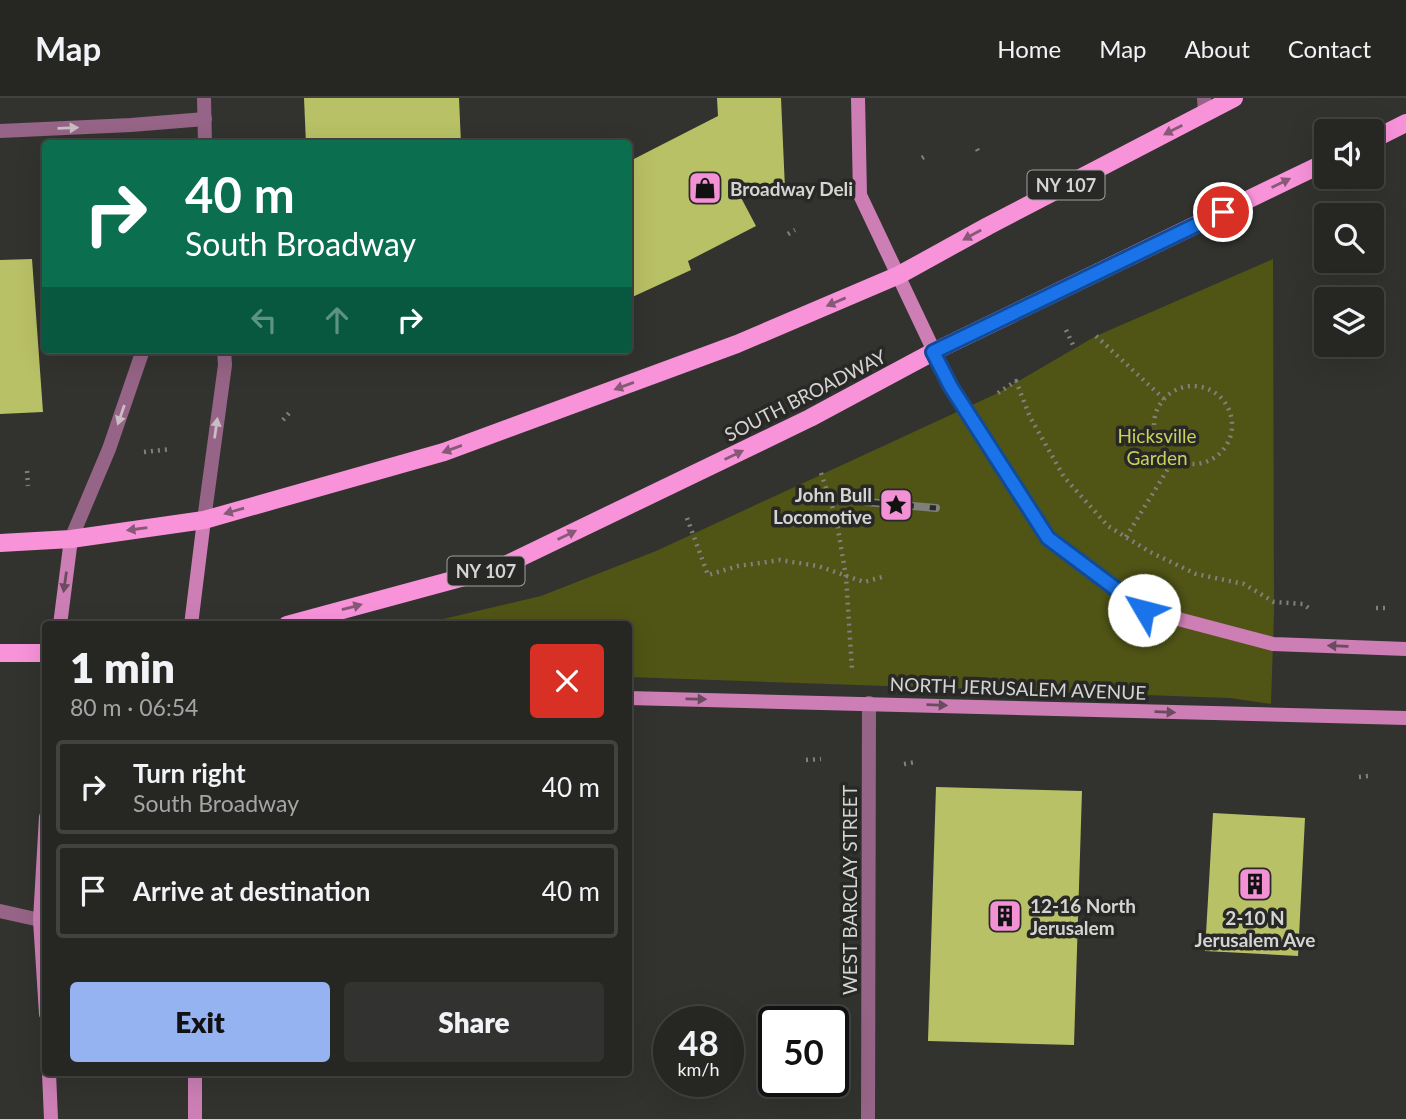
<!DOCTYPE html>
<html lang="en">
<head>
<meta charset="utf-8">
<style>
  :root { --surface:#262623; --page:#323230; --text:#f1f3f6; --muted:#a4a5a6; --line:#424341; --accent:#95b2f1 }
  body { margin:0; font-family:Lato,sans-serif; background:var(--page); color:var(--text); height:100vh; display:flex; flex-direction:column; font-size:26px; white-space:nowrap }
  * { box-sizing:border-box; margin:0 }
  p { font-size:23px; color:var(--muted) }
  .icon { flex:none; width:38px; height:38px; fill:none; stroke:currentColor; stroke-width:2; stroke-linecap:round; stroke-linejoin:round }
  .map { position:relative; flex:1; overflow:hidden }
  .panel { position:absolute; left:42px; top:523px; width:590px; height:455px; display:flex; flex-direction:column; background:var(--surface); border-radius:7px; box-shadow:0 7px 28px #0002,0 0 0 2px var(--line) }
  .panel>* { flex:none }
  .hud { position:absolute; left:42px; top:42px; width:590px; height:214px; border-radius:7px; box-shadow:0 7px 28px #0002,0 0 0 2px var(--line); background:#0b6e4f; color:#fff; overflow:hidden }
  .buttons { position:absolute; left:1314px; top:21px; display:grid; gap:14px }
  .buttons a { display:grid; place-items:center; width:70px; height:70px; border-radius:7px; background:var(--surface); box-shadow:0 7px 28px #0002,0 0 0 2px var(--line); font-size:35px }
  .speed { position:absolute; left:653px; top:908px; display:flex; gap:14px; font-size:35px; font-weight:700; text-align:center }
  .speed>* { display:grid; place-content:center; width:91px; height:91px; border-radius:50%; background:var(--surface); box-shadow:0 7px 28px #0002,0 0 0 2px var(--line); line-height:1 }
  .speed small { font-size:18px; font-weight:400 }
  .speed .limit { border:4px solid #111; border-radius:10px; background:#fff; color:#111 }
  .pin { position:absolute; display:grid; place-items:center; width:60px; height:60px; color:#fff; margin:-30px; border:4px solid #fff; border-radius:50%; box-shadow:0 2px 7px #0007 }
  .me { position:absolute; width:77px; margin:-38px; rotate:307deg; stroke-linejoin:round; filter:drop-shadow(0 0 5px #0008) }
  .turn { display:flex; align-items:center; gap:24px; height:147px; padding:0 28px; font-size:32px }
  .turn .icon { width:91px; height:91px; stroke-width:2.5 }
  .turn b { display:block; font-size:49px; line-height:60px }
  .lanes { display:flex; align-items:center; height:66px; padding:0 28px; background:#0003; justify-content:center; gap:35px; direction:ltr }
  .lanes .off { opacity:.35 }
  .round { display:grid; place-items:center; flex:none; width:74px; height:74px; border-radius:7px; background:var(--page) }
  .headline { display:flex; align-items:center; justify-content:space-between; height:119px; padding:0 28px }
  h1 { font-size:42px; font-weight:800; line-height:52px }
  .button { display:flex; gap:14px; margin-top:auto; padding:14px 28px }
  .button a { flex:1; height:80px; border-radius:7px; background:var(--accent); color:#111; font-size:28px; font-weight:800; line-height:80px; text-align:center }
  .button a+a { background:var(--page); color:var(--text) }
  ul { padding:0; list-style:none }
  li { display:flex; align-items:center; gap:21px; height:94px; margin:0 14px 10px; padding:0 14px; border:4px solid var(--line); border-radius:7px }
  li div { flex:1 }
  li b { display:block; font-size:26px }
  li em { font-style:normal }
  header { display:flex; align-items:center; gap:42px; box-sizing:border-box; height:98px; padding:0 35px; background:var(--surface); border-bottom:2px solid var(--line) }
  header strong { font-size:33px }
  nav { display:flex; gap:38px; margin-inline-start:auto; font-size:24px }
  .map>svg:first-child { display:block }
  .green { fill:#505415 }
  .building { fill:#b9c166 }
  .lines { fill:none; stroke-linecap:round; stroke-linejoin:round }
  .path { stroke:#80807d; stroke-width:4.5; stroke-dasharray:2 5; stroke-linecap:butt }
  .service { stroke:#966486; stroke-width:14 }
  .minor { stroke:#966486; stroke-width:14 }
  .secondary { stroke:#cd7fb5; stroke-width:14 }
  .primary { stroke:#f893da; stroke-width:18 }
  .rail-casing { stroke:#7f7f7c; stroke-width:8 }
  .rail { stroke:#282926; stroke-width:5; stroke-dasharray:16; stroke-linecap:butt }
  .oneway { fill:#c8bec3 }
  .oneway2 { fill:#865977 }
  .oneway3 { fill:#6a4b5f }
  .route-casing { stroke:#114b97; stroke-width:18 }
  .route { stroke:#1a73e8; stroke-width:12 }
  .labels { text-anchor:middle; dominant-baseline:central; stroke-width:7; stroke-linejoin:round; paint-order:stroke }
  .shield { fill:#282926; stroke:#a0a19e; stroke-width:2 }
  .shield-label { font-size:18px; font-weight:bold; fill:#d4d4d2 }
  .poi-label { font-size:19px; font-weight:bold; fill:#d4d4d2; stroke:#282926; text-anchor:start }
  .street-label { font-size:19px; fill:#d4d4d2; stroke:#282926 }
  .park-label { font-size:19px; fill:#c8d258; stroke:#282926 }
</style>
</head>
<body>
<header>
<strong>Map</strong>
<nav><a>Home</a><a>Map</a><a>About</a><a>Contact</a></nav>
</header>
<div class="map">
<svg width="1406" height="1021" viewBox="0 0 1406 1021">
  <rect width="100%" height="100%" fill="#32332f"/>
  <path class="green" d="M1273 161 1274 515 1271 606 1230 600 628 579V527H418L541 498 656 453 998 295 1096 238Z"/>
  <path class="building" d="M304 0H459L461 46H306Z
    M717 0H781L785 91 737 92 756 128 688 163 691 172 628 201V64L718 18Z
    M32 161 43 314 0 316V162Z
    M936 689 1082 693 1074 947 928 943Z
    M1213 715 1305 720 1298 858 1205 853Z"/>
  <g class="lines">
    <path class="path" d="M977 51 980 57
      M922 60 927 57
      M788 136 795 132
      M1066 232 1074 249
      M1096 238 1164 301
      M1154 327a39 39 0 1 1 78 0a39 39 0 1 1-78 0Z
      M998 295 1016 283 1030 319 1064 379 1108 428 1150 454 1196 476 1244 486 1274 504 1303 506 1310 511
      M283 322 290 314
      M144 354 171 351
      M27 373 28 388
      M821 375 836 420 846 478 852 572
      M687 420 708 477 738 468 780 462 818 468 864 484 886 478
      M1126 439 1174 361
      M1376 510H1387
      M806 662 821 661
      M904 666 916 664
      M1359 679 1369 678"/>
    <path class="service" d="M0 33 131 27 205 21
      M0 813 40 822"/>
    <path class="minor" d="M204 0 205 46
      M1204 0 1205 16
      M204 422 225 267 224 252
      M71 441 109 351 143 252
      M868 1021 869 605"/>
    <path class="secondary" d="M858 0 860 97 951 289 1048 440 1144 512 1273 546 1406 551
      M60 527 71 441
      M191 527 204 422
      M628 600 1406 620
      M46 719 40 822 46 916
      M49 975 51 1021
      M195 975V1021"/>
    <path class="primary" d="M1372 42 1406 25
      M0 445 71 441 204 422 444 354 737 246 899 177 988 128 1234 0
      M287 527 501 469 810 320 933 254 1326 64
      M0 555H46"/>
    <defs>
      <path id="rail" d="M866 404 936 410"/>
    </defs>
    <use href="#rail" class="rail-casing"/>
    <use href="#rail" class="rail"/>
  </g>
  <defs><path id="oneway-solid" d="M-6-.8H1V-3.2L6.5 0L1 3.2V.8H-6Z" transform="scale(1.75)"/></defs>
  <g class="oneway">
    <use href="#oneway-solid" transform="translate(68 30) rotate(-2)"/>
    <use href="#oneway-solid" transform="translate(121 317) rotate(109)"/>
    <use href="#oneway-solid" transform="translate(216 330) rotate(-82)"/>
  </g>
  <g class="oneway2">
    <use href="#oneway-solid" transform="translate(1173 32) rotate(153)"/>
    <use href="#oneway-solid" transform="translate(1281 85) rotate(-26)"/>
    <use href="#oneway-solid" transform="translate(972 137) rotate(151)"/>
    <use href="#oneway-solid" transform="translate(836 204) rotate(157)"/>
    <use href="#oneway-solid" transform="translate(624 288) rotate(160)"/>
    <use href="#oneway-solid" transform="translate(452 351) rotate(160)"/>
    <use href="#oneway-solid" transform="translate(734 357) rotate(-26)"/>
    <use href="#oneway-solid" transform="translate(234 413) rotate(164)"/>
    <use href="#oneway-solid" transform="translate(137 431) rotate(172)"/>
    <use href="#oneway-solid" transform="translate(567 437) rotate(-26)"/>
    <use href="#oneway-solid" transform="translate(352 509) rotate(-15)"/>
  </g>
  <g class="oneway3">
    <use href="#oneway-solid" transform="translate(65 484) rotate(98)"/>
    <use href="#oneway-solid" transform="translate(1338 548) rotate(-178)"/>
    <use href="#oneway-solid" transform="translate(696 601) rotate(1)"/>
    <use href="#oneway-solid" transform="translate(937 607) rotate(2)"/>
    <use href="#oneway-solid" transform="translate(1165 614) rotate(2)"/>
  </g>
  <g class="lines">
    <defs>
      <path id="route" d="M1144 512 1048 440 951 289 933 254 1223 114"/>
    </defs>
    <use href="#route" class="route-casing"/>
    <use href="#route" class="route"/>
  </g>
  <defs>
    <symbol id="shop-square" viewBox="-11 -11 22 22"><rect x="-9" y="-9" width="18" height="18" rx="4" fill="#f391d5" stroke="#282926"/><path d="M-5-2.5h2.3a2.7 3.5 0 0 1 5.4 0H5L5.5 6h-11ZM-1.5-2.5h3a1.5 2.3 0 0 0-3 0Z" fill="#111"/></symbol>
    <symbol id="sight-square" viewBox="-11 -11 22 22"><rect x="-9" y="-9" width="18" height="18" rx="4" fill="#f391d5" stroke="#282926"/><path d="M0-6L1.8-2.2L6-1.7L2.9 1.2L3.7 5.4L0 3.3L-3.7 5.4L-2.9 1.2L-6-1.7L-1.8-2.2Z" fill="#111"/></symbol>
    <symbol id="building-square" viewBox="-11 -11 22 22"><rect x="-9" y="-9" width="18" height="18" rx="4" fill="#f391d5" stroke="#282926"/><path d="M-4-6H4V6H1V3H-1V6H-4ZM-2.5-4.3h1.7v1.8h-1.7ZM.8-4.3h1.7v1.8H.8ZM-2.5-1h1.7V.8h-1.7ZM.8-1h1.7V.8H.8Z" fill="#111"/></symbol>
  </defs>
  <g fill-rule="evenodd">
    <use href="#shop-square" x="686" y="71" width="38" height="38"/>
    <use href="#sight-square" x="877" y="388" width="38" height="38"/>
    <use href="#building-square" x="1236" y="767" width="38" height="38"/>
    <use href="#building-square" x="986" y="799" width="38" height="38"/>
  </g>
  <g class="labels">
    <g class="shield">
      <rect x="1027.5" y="72.5" width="77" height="29" rx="5"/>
      <rect x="447.5" y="458.5" width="77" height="29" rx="5"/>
    </g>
    <g class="shield-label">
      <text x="1066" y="87">NY 107</text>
      <text x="486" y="473">NY 107</text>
    </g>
    <g class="poi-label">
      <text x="730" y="90">Broadway Deli</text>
      <text x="872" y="396" text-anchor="end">John Bull<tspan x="872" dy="22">Locomotive</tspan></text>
      <text x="1030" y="807">12-16 North<tspan x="1030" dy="22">Jerusalem</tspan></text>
      <text x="1255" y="819" text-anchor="middle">2-10 N<tspan x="1255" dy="22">Jerusalem Ave</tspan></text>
    </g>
    <g class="street-label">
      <text transform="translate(805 297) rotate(-27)">SOUTH BROADWAY</text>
      <text transform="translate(1018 590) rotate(2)">NORTH JERUSALEM AVENUE</text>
      <text transform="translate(849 792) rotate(-90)">WEST BARCLAY STREET</text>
    </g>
    <g class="park-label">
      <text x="1157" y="337">Hicksville<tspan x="1157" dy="22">Garden</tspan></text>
    </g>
  </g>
</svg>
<div class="buttons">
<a><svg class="icon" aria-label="sound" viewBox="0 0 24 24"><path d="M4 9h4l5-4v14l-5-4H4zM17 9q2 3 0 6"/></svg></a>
<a><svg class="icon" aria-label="search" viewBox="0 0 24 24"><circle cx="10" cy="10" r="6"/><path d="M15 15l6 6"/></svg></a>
<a><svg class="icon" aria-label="layers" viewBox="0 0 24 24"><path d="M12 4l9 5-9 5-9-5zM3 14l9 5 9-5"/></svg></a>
</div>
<div class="speed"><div>48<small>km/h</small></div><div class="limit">50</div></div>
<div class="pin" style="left:1223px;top:114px;background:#d93025"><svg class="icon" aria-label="arrive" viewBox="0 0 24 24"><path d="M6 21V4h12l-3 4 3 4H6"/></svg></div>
<svg class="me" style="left:1144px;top:512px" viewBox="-20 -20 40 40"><circle r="19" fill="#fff"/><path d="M0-13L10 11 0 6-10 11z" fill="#1a73e8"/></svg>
<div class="hud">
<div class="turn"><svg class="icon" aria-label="right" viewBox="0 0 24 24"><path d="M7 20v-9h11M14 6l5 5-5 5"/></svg><div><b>40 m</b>South Broadway</div></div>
<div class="lanes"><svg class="icon off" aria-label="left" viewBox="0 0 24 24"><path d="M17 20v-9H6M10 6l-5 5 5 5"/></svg><svg class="icon off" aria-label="ahead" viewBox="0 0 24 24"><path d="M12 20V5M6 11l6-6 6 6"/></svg><svg class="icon" aria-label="right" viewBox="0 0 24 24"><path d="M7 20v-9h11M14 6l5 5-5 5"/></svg></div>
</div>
<section class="panel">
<div class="headline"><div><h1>1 min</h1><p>80 m · 06:54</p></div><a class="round" style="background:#d93025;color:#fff"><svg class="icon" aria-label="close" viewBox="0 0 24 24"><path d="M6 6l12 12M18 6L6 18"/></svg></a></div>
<ul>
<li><svg class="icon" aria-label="right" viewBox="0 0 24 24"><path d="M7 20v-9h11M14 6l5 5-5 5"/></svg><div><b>Turn right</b><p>South Broadway</p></div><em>40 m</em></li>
<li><svg class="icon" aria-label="arrive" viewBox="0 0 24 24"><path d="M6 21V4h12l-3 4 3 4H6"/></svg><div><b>Arrive at destination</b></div><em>40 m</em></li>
</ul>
<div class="button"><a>Exit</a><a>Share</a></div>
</section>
</div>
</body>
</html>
